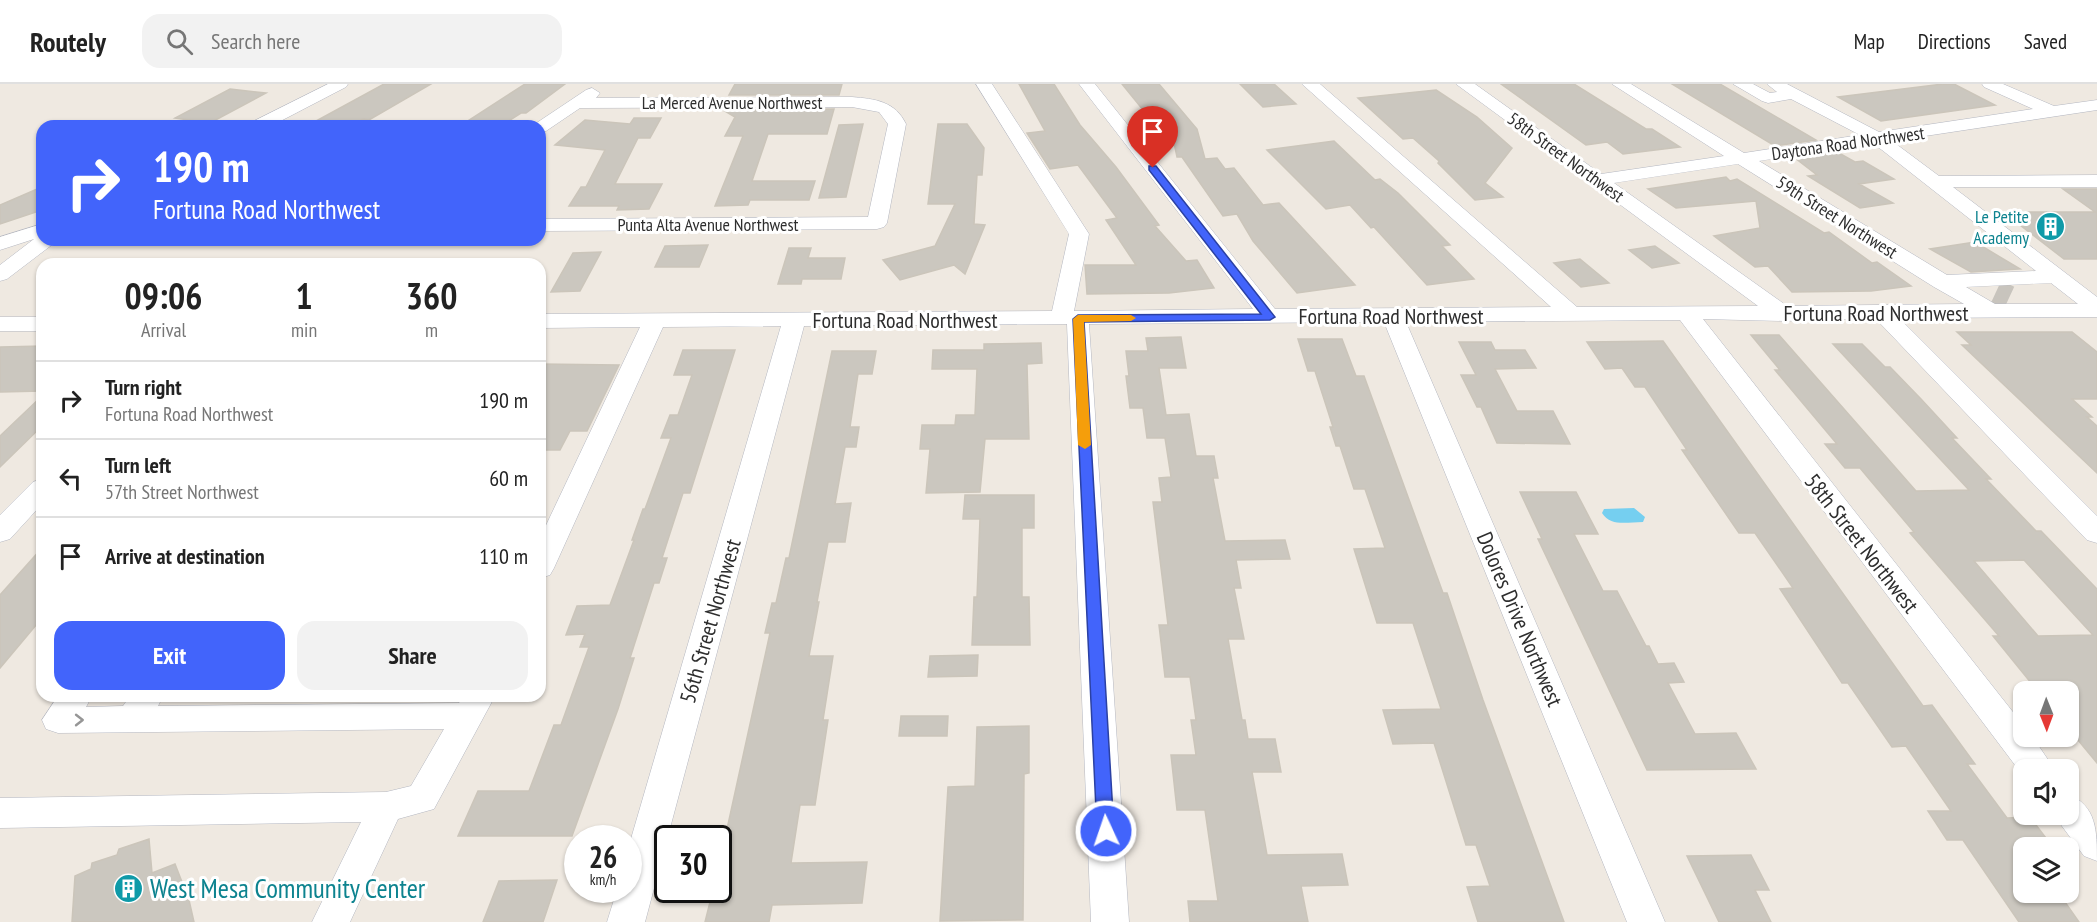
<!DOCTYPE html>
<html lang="en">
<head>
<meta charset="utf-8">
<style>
  :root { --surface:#fff; --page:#f2f2f2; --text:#222; --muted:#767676; --line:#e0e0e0; --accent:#4264fb }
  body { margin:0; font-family:"PT Sans Narrow",sans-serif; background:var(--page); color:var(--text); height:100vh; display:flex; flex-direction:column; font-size:22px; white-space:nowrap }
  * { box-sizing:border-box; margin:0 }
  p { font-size:20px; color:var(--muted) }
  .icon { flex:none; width:33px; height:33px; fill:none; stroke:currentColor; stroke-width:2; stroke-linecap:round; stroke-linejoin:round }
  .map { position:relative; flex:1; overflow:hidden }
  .side { position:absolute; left:36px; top:174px; width:510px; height:444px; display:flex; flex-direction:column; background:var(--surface); border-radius:18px; box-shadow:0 2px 4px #0004 }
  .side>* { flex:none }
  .top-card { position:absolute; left:36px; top:36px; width:510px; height:126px; border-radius:18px; box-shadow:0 2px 4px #0004; background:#4264fb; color:#fff; overflow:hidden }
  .needle { width:39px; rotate:179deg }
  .fabs { position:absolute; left:2013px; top:597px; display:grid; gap:12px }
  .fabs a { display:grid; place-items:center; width:66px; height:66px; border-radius:12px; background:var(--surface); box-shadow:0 2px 4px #0004; font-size:30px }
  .speed { position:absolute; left:564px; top:741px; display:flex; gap:12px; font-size:30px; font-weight:700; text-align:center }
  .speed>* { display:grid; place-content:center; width:78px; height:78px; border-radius:50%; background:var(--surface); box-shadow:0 2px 4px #0004; line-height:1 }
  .speed small { font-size:15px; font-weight:400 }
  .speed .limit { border:3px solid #111; border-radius:9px; background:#fff; color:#111 }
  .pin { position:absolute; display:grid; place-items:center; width:51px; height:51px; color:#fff; margin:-62px -26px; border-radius:50% 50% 50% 0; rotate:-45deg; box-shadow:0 0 6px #0007 }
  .pin .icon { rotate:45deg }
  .me { position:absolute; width:66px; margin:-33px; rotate:357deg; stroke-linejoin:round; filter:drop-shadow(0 0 4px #0008) }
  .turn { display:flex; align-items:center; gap:21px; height:126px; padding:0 18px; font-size:27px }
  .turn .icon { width:78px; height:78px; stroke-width:2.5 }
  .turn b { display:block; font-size:42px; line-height:51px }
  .eta { display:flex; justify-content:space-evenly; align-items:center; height:102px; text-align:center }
  .eta b { font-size:36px; font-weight:700; line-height:42px }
  .button { display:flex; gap:12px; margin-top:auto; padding:12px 18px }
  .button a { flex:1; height:69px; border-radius:18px; background:var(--accent); color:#fff; font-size:24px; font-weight:700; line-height:69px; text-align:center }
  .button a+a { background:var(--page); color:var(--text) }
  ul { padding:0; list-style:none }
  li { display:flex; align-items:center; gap:18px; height:78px; padding:0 18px; border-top:2px solid var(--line) }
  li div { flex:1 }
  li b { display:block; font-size:22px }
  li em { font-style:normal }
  header { display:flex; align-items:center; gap:36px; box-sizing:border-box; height:84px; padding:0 30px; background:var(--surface); border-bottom:2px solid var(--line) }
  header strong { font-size:28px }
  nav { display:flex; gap:33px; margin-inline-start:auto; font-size:21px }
  .search { width:420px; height:54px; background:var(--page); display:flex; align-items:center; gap:15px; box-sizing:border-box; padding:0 21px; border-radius:18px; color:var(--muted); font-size:22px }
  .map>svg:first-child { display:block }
  .water { fill:#75cff0 }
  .building { fill:#cbc7bf; stroke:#cbc5ba; stroke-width:1.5; fill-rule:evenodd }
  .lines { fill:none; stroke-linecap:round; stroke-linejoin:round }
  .minor-tunnel { stroke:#c8c4bd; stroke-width:25; stroke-dasharray:25 12; stroke-linecap:butt }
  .minor-casing { stroke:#b4b7c1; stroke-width:1 }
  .minor { fill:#fff; fill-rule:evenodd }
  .oneway { stroke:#969696 }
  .route { fill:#4264fb; stroke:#2b41a3; stroke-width:1.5 }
  .slow { fill:#f59e0b }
  .labels { text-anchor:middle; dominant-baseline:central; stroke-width:6; stroke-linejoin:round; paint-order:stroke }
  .far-street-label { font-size:18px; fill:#2e2e2e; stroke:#fff }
  .far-culture-label { font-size:18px; fill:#0d838f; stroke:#fff; text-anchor:end }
  .street-label { font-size:22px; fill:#2e2e2e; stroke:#fff }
  .near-culture-label { font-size:27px; fill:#0d838f; stroke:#fff; text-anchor:start }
</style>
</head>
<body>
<header>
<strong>Routely</strong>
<div class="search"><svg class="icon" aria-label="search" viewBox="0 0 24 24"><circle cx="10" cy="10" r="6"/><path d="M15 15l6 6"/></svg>Search here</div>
<nav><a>Map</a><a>Directions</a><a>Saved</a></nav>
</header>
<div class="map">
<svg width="2097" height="838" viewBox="0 0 2097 838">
  <rect width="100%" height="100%" fill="#efe9e1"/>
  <path class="water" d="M1634 424 1645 433 1643 438C1627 438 1611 443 1602 429L1604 425Z"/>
  <path class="building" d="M384 0H431L369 36 363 35 351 42H307Z
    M525 0H565L526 29H521L501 42H460Z
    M735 0H842L839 11H729Z
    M1019 0H1054L1080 41 1116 83 1159 141 1155 142 1186 177 1197 176 1214 204 1169 209 1087 210 1085 181H1136L1106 136 1117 134 1078 81 1050 85 1027 49 1045 47Z
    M1122 0H1159L1197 45 1205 75 1217 74 1225 85 1234 84 1263 121 1279 119 1355 201 1297 209 1253 157 1237 130 1223 132 1182 73H1177L1169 35 1152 37Z
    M1240 0H1274L1296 20 1263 23Z
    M1501 0H1574L1646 45H1652L1680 63 1623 70 1607 58 1586 61Z
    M1672 0H1720L1816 56 1775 62Z
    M1943 0H1954L1995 21 1881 37 1838 13Z
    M230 5 266 9 210 39 175 34Z
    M1436 6 1477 33 1512 64 1485 99 1503 113 1475 116 1438 79 1439 77 1413 54 1403 55 1358 14Z
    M834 25 827 50H768L752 97H815L809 116H750L748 121 715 122 743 52H725L735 33 723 26Z
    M634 34H661L650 54H638L615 100H662L649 125 617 126 619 122H569L581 103H586L605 66 555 61 585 36 630 40Z
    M863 40 846 113 819 114 839 41Z
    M938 40H967L984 64 982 91H977L974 140 985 141 965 190 954 181 900 196 883 176 935 162 955 120H928Z
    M1334 57 1375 96 1380 95 1398 109 1450 161 1442 162 1474 195 1427 201 1374 143 1371 144 1350 121 1326 125 1267 66Z
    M1837 68 1855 78 1863 77 1894 95 1859 100 1893 119 1860 124 1808 92 1817 91 1795 74Z
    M1726 93 1730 97 1737 95 1824 149 1829 148 1872 179 1877 178 1911 202 1871 207 1792 208 1768 182 1755 183 1714 152 1760 144 1756 117 1676 124 1648 105Z
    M42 103V126L0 140V121Z
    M2063 105H2097V175H2064L2003 128H2095Z
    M1975 158 2020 185 1971 188 1930 165Z
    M708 161 699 183H655L665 162Z
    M1655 162 1679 179 1652 184 1629 166Z
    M789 164H811L808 174H845L841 195H802L801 200H778Z
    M601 168 580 207 551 208 573 169Z
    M1580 175 1609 199 1581 203 1554 179Z
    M1957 248H2072L2097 268V315H2072L2092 333H2087L2097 342V389L1962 261H1971Z
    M1751 251H1779L1916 407 1969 406 1833 260H1862L1885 283H1890L1921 315 1957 354H1952L1991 395H1986L2036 447H2041L2097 505V679L2068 644V604L2036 605 1993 552H1999L1910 449 1914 448 1870 396 1860 384H1845L1825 360H1837L1775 286H1780ZM2024 476 2093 551 2038 552 1974 477Z
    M1181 253 1186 284H1159L1166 331 1189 330 1196 372H1214L1218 394H1213L1225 457 1285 456 1290 475 1236 476 1241 504H1234L1244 555H1228L1242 636H1245L1248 655H1275L1281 688H1252L1267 771 1342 770 1348 801 1301 802 1308 838H1190L1188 817H1218L1205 726H1177L1171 671H1196L1191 636H1196L1190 593H1165L1159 541H1168L1153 418H1162L1159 394 1171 393 1165 354H1147L1143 324H1130L1126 292H1129L1126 267H1148L1146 254Z
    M1298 255H1342L1356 292H1364L1443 509H1447L1483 616 1564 838H1478L1467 803 1490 802 1476 761H1466L1434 659 1393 660 1383 626 1441 625 1413 539H1377L1354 465 1385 464 1365 405H1354L1340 362H1336L1330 343H1333L1315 287H1308Z
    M1663 257 1923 622 1932 621 1975 680H1967L2007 734 2030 733 2046 754 2024 755V808H2058L2079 838H2019L1963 756H1947L1928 727H1951L1906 662 1892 663 1848 599H1842L1780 505 1793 504 1755 449H1739L1682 366H1687L1645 303H1635L1622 284 1605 285 1587 258Z
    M1459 258H1491L1495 266H1525L1536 284 1495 285 1517 327H1553L1570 360 1497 359 1481 323H1477L1461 291H1476Z
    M1041 259 1042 279 1027 280 1029 355H985L980 408 926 409 930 365H920L922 341H955L956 331H975L977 285H932L933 266H984V260Z
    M42 262V307L0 308V263Z
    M683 266H735L690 409H683L662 474H667L659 499H654L630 574H634L618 625 572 752H458L478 707H529L554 641H561L589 563H580L585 550 566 551 577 522 610 521 634 456H632L643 425H645L671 354H661L670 331H678L692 291H674Z
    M832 267H876L872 290H858L850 343H859L856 363H845L835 420 851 419 845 458H828L817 518H819L809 572H833L823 636H828L815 721H800L791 779 867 778 862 819 772 821 769 838H705L713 806H718V786L770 549H765L772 519H776L786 474H789Z
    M540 280 619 281 587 347H570L560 366H540Z
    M42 312V342L0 383V352Z
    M1520 408H1576L1598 450H1574L1603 507H1617L1646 562H1649L1658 580 1674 579 1684 598 1668 599 1695 650 1736 649 1756 685 1647 686 1538 455H1542Z
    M965 411H1034V444H1022V513H1029L1030 561H972L974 513H977L980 435H963Z
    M42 464V534L0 584V511Z
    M978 571 977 592 928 593 930 572Z
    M901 632H948L947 652H899Z
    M1029 642V689L1024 690 1023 836 940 837 948 703 975 702 977 643Z
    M149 755 152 789 175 780 189 816 194 838H72L75 792 91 785 92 779 117 771 119 765Z
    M1751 771 1769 806H1755L1771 838H1719L1687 772Z
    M557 796 543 838H483L499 797Z"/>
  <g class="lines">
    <path class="minor-tunnel" d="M1996 208 2009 214"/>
    <defs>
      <path id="minor" d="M328 0H348L346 3 271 42H249L252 38Z
        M976 0H992L1089 150 1074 227 1253 225 1079 0H1095L1275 225 1551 223 1302 0H1320L1577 223 1758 222 1456 0H1475L1601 90 1724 72 1612 0H1631L1744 69 1860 51 1791 15 1768 19 1762 17 1733 0H1753L1770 9 1777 8 1767 0H1787L1879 48 2033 25 1984 3 1982 0H2003L2054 22 2097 16V26L1892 57 1939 92 2097 91V103H1953L2097 213V233L1899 234 2097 432V459L2087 456 1875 234 1784 237 1703 235 2024 642V652H2032L2055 686H2024V693L1680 236 1406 238 1665 838H1627L1384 238 1089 240 1129 838H1091L1067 240 804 242 645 838H607L617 806H628V765L781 242 663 243 554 484 550 491 540 494V454L640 243 540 244V230L1052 227 1069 150ZM1873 60 1882 66 2036 187 1947 191 1759 77ZM1738 80 1934 203 1964 220 1787 222 1614 99ZM2051 199 2078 220H1995L1966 203Z
        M592 4 600 9 596 14 852 13C875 15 895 17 906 40L887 139 884 143 877 145 540 147V135L868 133 888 40 879 28 852 23 580 24 546 47 540 48V42H532L586 6Z
        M42 140V156H56L53 160 7 195 0 197V181L34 155 0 166V153Z
        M0 233H42V247H0Z
        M42 395V420L10 455 0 458V431L33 398Z
        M58 612H92L86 623 123 622 130 612H163L158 622 459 619 463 612H495L434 725 398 735 350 838H312L361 738 0 744V714L386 708 411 702 444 645 58 649 46 645 42 636Z
        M2068 710C2097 722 2097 747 2097 777L2084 772 2053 730H2068Z"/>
    </defs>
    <use href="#minor" class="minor-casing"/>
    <use href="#minor" class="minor"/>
  </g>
  <defs><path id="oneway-chevron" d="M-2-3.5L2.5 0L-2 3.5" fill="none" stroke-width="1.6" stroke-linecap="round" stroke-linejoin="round" transform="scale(1.5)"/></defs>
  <use class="oneway" href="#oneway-chevron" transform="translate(79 636)"/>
  <path class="route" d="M1149 82H1156L1275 233 1270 236 1084 238 1114 747 1112 753 1106 755 1099 753 1097 747 1073 235 1078 231 1261 230 1149 86Z"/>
  <path class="slow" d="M1078 231H1131L1136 234 1131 237 1084 238 1091 361 1085 365 1078 361 1073 235Z"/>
  <defs>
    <symbol id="building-disc" viewBox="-11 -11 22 22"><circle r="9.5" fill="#0f9aa8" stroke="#fff"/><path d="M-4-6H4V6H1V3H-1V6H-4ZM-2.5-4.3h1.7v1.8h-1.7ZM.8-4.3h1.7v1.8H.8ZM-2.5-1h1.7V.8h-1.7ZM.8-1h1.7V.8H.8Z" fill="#fff"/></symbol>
  </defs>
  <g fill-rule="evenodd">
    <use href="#building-disc" x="2034" y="126" width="33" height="33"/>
    <use href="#building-disc" x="112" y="788" width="33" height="33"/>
  </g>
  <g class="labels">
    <g class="far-street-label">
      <text x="732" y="18">La Merced Avenue Northwest</text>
      <text transform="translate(1848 59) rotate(-8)">Daytona Road Northwest</text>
      <text transform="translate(1566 73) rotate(36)">58th Street Northwest</text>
      <text transform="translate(1837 133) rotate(32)">59th Street Northwest</text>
      <text x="708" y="140">Punta Alta Avenue Northwest</text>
    </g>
    <g class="far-culture-label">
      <text x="2029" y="132">Le Petite<tspan x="2029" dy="21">Academy</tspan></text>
    </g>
    <g class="street-label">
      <text x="1876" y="229">Fortuna Road Northwest</text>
      <text x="1391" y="232">Fortuna Road Northwest</text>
      <text x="905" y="236">Fortuna Road Northwest</text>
      <text transform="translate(1862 459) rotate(52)">58th Street Northwest</text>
      <text transform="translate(1520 535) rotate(67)">Dolores Drive Northwest</text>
      <text transform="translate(710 537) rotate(-74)">56th Street Northwest</text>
    </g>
    <g class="near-culture-label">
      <text x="150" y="804">West Mesa Community Center</text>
    </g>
  </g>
</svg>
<div class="fabs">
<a><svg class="needle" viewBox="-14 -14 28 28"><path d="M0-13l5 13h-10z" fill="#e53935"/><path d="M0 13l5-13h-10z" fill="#767676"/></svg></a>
<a><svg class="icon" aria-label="sound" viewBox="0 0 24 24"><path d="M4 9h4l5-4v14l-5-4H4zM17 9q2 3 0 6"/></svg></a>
<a><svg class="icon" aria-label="layers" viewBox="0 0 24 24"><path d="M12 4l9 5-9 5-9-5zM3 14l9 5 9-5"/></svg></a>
</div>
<div class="speed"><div>26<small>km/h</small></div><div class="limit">30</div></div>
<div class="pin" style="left:1153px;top:84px;background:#d93025"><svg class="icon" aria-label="arrive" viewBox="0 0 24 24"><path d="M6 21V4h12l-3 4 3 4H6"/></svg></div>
<svg class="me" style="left:1106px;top:747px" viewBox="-20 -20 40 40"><circle r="17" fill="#4264fb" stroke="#fff" stroke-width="3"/><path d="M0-11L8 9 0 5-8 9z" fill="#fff"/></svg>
<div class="top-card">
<div class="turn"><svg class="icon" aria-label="right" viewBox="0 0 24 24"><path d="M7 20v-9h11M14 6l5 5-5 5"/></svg><div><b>190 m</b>Fortuna Road Northwest</div></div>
</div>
<section class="side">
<div class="eta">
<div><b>09:06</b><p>Arrival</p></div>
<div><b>1</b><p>min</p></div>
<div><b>360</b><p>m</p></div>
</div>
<ul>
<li><svg class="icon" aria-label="right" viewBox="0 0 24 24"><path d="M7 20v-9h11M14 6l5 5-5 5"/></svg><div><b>Turn right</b><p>Fortuna Road Northwest</p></div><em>190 m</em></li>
<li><svg class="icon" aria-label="left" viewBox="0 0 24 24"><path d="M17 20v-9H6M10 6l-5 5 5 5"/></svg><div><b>Turn left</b><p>57th Street Northwest</p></div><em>60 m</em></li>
<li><svg class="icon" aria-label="arrive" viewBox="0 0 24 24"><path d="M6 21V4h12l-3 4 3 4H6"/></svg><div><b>Arrive at destination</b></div><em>110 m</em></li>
</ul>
<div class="button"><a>Exit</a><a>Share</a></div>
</section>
</div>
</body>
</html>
